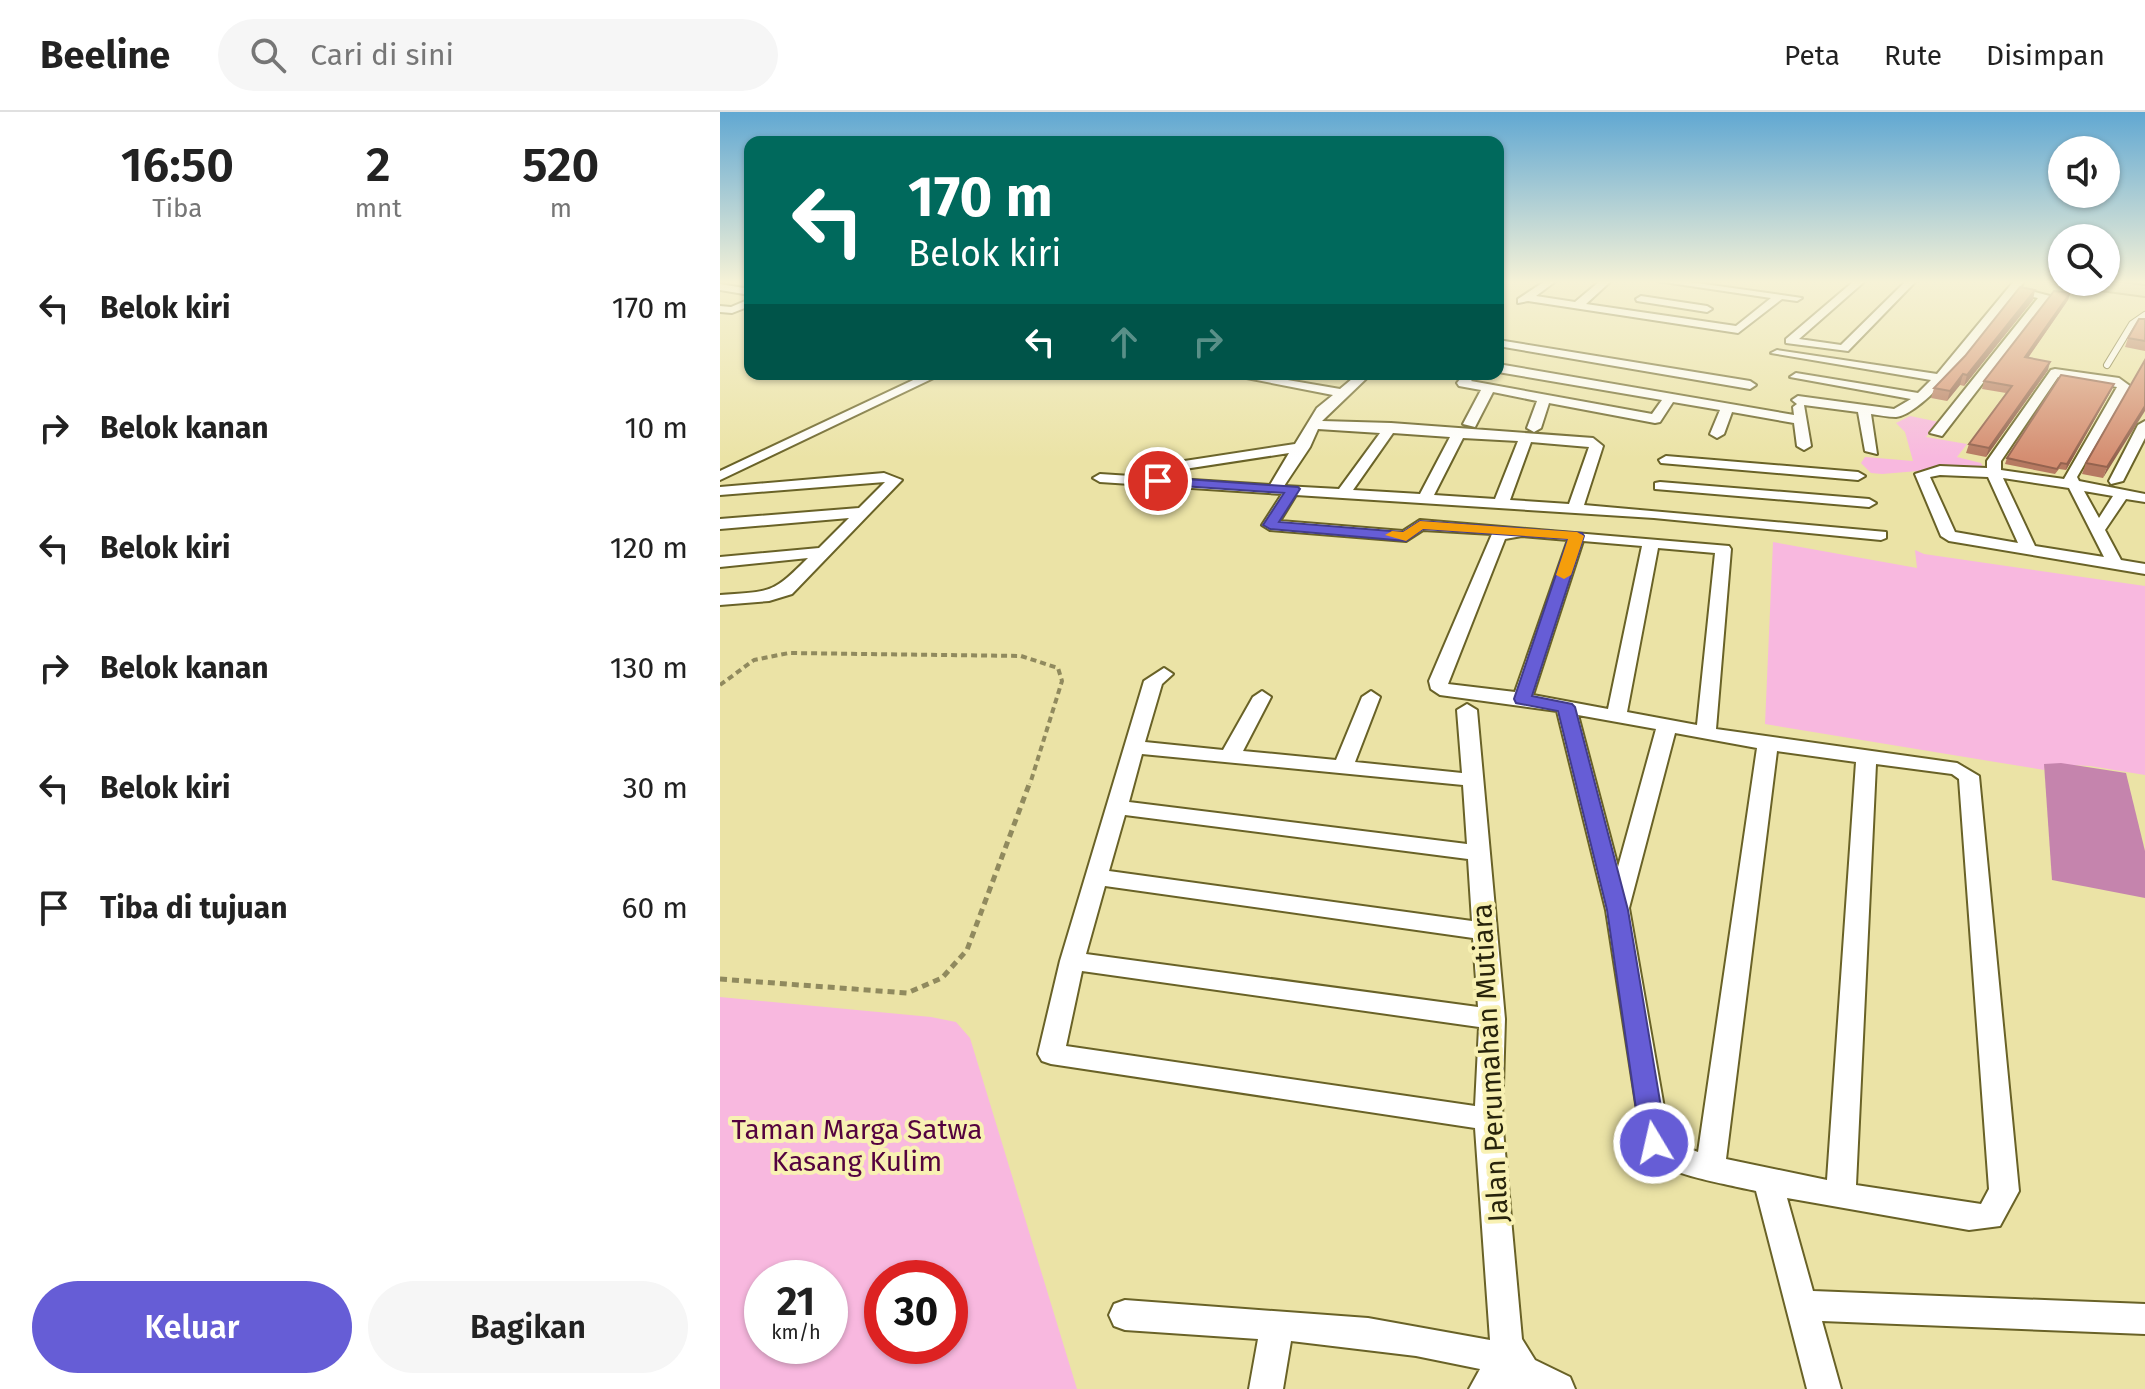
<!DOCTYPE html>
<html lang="id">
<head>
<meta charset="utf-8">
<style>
  :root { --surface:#fff; --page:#f6f6f6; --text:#222; --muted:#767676; --line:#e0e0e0; --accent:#665dd6 }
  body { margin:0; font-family:"Fira Sans",sans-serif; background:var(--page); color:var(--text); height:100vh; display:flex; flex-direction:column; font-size:30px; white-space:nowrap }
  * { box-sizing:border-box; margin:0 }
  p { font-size:26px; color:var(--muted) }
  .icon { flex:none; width:44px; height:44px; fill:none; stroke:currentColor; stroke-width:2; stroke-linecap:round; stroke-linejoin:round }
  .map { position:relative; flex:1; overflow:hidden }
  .panel { display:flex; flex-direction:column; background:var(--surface); width:720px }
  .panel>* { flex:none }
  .top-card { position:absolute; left:24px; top:24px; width:760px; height:244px; border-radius:16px; box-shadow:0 2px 6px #0004; background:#00695c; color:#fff; overflow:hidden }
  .controls { position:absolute; left:1328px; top:24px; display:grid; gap:16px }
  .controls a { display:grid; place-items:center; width:72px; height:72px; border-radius:50%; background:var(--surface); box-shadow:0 2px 6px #0004; font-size:40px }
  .speed { position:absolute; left:24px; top:1148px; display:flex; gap:16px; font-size:40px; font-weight:700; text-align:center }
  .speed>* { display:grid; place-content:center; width:104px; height:104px; border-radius:50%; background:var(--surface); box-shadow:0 2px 6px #0004; line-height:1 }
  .speed small { font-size:20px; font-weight:400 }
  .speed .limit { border:12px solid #d22; background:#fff; color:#111 }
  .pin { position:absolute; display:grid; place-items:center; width:68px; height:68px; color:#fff; margin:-34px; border:4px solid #fff; border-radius:50%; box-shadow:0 2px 8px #0007 }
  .me { position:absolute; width:88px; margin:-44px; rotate:351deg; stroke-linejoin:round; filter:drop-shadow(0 0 6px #0008) }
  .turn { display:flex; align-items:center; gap:28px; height:168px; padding:0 32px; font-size:36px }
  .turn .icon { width:104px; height:104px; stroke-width:2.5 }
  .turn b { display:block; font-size:56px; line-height:68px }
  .lanes { display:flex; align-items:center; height:76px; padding:0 32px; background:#0003; justify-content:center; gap:40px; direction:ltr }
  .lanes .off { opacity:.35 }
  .eta { display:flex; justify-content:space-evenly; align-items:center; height:136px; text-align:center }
  .eta b { font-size:48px; font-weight:600; line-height:56px }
  .button { display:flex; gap:16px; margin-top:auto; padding:16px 32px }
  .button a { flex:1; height:92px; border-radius:48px; background:var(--accent); color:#fff; font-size:32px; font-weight:600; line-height:92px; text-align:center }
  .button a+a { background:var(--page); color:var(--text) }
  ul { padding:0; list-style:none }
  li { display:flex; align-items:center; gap:24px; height:120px; padding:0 32px }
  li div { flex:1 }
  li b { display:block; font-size:30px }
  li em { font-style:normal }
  header { display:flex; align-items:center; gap:48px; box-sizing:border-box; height:112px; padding:0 40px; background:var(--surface); border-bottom:2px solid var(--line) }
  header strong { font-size:38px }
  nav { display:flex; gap:44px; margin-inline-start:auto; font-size:28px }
  .search { width:560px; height:72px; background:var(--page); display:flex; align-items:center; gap:20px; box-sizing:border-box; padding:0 28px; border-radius:44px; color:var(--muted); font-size:30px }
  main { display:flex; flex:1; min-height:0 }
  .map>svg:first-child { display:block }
  .green { fill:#f8b8df; fill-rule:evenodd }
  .forest { fill:#c584ad }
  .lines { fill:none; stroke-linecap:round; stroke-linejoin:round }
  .lane-casing { stroke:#696227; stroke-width:8 }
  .street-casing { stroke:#696227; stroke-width:4 }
  .primary-casing { stroke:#877e3d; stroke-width:4 }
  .path-far1 { stroke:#908a5e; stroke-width:4; stroke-dasharray:6 4; stroke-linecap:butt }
  .path { stroke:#908a5e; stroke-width:5; stroke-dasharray:7 5; stroke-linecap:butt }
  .lane { stroke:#fff; stroke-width:6 }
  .street { fill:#fff; fill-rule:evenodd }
  .primary { fill:#d6cf9b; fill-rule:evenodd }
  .wall { fill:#b67961 }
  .shaded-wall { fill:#94634f }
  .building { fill:#d48d71; stroke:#94634f; stroke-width:2 }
  .route { fill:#665dd6; stroke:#423c8b; stroke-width:2 }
  .slow { fill:#f59e0b }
  .labels { text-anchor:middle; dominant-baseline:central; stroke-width:8; stroke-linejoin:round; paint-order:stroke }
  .near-street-label { font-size:28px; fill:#28240c; stroke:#f8f1b3 }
  .near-park-label { font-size:28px; fill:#54033f; stroke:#f8f1b3 }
</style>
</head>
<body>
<header>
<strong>Beeline</strong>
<div class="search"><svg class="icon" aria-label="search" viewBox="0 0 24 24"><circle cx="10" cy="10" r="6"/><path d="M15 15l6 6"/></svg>Cari di sini</div>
<nav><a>Peta</a><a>Rute</a><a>Disimpan</a></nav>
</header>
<main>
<section class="panel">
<div class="eta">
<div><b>16:50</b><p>Tiba</p></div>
<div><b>2</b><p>mnt</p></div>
<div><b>520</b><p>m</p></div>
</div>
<ul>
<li><svg class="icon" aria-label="left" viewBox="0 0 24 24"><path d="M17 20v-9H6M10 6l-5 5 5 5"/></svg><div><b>Belok kiri</b></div><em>170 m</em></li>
<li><svg class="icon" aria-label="right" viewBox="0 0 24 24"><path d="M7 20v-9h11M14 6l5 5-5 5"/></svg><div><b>Belok kanan</b></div><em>10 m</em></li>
<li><svg class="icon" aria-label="left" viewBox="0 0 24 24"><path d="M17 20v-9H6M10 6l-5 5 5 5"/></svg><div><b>Belok kiri</b></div><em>120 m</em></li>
<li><svg class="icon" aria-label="right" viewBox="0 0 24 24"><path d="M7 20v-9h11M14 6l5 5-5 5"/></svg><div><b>Belok kanan</b></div><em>130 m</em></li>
<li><svg class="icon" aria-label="left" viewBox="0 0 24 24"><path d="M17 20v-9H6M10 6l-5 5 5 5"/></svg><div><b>Belok kiri</b></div><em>30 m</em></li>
<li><svg class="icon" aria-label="arrive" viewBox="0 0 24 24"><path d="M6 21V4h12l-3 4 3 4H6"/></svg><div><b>Tiba di tujuan</b></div><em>60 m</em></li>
</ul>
<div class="button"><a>Keluar</a><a>Bagikan</a></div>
</section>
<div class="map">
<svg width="1425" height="1277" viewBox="0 0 1425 1277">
  <rect width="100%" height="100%" fill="#ebe3a6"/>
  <path class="green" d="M1190 304 1219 310 1206 325 1247 332 1237 345 1261 351 1266 360 1210 358 1162 362 1151 361 1141 351 1145 345 1193 349 1185 320 1176 311Z
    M1053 430 1197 456 1195 438 1204 442 1425 474V663L1370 654 1325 652 1324 658 1045 612Z
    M0 885 211 905 236 910 250 926 357 1277H0ZM42 1166H110V1234H42ZM162 1166H230V1234H162Z"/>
  <path class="forest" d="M1341 651 1406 661 1425 739V786L1332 768 1324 652Z"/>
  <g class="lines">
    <defs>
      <path id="lane" d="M1387 253 1412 212 1425 203"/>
      <path id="street" d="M825 169H836L816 184 855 190 880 169H891L866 192 1016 214 1051 186 937 169H963L1082 186 1077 189 1062 187 1018 221 808 189 798 191V187Z
        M1134 169H1145L1079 227 1121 233 1186 169H1196L1128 239 1066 231V227Z
        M1294 169H1304L1300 176 1330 184 1222 324 1210 321 1318 186 1296 181C1277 208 1207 302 1176 305 1168 305 1159 303 1151 302L1157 342 1145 339 1138 300 1084 293 1091 334 1084 338 1077 334 1074 311 1012 300 1004 322 997 326 990 322 1000 298 953 290 940 310 935 311 829 291 821 316 814 320 807 316 817 289 773 280 755 315 743 312 761 278 739 274 737 271 744 262H757L751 269 932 302 942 288 778 260V252L1074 303 1073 295 1077 292 1072 288 1078 284 1174 297 1191 287 1070 265 1076 261 1198 281 1211 268 1051 241 1057 238 1217 262Z
        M0 172 30 177V183L0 178Z
        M921 184 987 194 992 197 987 200 917 189 916 187Z
        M30 187V194L12 201 0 200V194L11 195Z
        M778 228 1030 269 1036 273 1030 277 778 234Z
        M1335 257 1399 266 1410 274 1357 365 1359 369 1425 382V390L1406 387 1385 418 1401 448 1425 452V462L1229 429 1221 424 1195 362 1220 354 1267 356V349L1331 258ZM1338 265 1397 275 1344 367 1281 358V349ZM1220 363 1268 365 1298 431 1235 420 1210 365ZM1283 366 1349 376 1384 445 1315 434ZM1364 379 1393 384 1379 406Z
        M206 262H222L0 368V359Z
        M506 262H533L620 277 638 262H651L602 309 671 311 873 326 883 334 864 393 1166 420V426L1161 428 934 406 576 383 560 409 683 419 700 408 1009 434 1011 437 996 617 1237 651 1259 664 1299 1079 1280 1114 1249 1118 1067 1086 1093 1179 1425 1192V1222L1102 1209 1121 1277H1087L1036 1079C1008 1072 935 1062 923 1037L886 798 837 599 720 583 711 577 709 569 772 422 703 418 686 429 550 418 542 413 562 382 380 370 373 366 380 362 550 373 569 341 419 364 412 360 419 356 575 332 597 296 613 283ZM598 317 660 321 619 377 564 374 590 335ZM673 321 730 325 700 382 633 378ZM743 326 798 329 775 387 714 383ZM811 330 869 335 849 392 790 388ZM802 424 848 428 795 580 728 572 785 427ZM863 429 922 434 888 597 813 583ZM938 436 995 441 977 613 907 600ZM858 603 936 617 898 755ZM955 621 1037 636 978 1040 950 1030 909 796ZM1057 639 1136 650 1107 1068 1006 1047ZM1156 652 1232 662 1239 667 1269 1077 1261 1092 1136 1073Z
        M1425 309V326L1403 369 1391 372 1389 369 1418 313Z
        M946 344 1138 360 1145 364 1138 368 941 351 939 348Z
        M164 361 182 368 72 482 49 489 0 493V483C51 479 51 483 88 446L0 455V445L99 436 129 406 0 417V407L139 396 165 370 0 383V375Z
        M940 370 1149 387 1156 391 1149 395 935 377V371Z
        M444 556 453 562 442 572 425 630 503 638 533 585 542 579 551 585 523 639 616 648 642 585 651 579 660 585 635 650 742 661 737 598 747 592 757 598 785 907 782 1007 802 1227 815 1248 850 1265 855 1277H749L760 1257 696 1244 571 1229 563 1277H529L538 1227 405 1218 394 1214 389 1203 394 1192 405 1188 648 1206 770 1228 755 1016 331 952 322 949 318 942 340 849 424 569ZM422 642 743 673 747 732 409 690ZM405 703 748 747 752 809 389 759ZM385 774 753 826 758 895 366 842ZM362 859 759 915 755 994 346 934Z"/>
      <path id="primary" d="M1386 169 1425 174V184L1358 175 1350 170Z"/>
    </defs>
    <use href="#lane" class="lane-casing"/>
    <use href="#street" class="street-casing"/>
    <use href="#primary" class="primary-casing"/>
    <path class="path-far1" d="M0 573 34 548 69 541 301 544 338 556 342 569 310 672"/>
    <path class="path" d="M0 867 187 881 222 866 247 838 310 670"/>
    <use href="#lane" class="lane"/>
    <use href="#street" class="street"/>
    <use href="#primary" class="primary"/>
  </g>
  <path class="wall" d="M1350 181 1348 188 1308 246 1328 258 1266 345 1246 341 1249 332 1286 281 1262 277 1264 269Z
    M1313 188 1244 274 1240 273 1227 289 1211 286 1214 276Z
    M1425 207V239L1405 235 1408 226Z
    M1425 248 1383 366 1362 362 1366 351Z
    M1392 277 1346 358 1339 357 1335 362 1285 352 1287 346Z"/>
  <path class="shaded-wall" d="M1315 178 1313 188 1244 274 1247 263Z
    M1350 181 1348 188 1303 253 1305 245Z
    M1330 250 1328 258 1266 345 1269 336Z
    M1243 262 1240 273 1227 289 1230 279Z
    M1394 272 1392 277 1346 358 1347 352Z
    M1425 294V299L1383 366 1387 355Z"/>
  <path class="building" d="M1300 175 1315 178 1247 263 1243 262 1230 279 1214 276 1245 244Z
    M1334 179 1350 181 1305 245 1330 250 1269 336 1249 332 1292 274 1264 269Z
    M1419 207H1425V229L1408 226Z
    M1425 248V294L1387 355 1366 351Z
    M1341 263 1394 272 1347 352 1341 351 1337 357 1287 346Z"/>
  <linearGradient id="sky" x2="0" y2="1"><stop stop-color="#61a8d2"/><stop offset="0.49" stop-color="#f6f2d7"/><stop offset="1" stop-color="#f6f2d7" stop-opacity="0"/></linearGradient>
  <rect width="1425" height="347" fill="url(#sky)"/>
  <path class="route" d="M438 365 578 375 580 377 559 410 683 420 700 409 862 421 864 424 812 584 852 592 855 595 908 798 947 1031 943 1039 934 1042 925 1039 921 1031 887 798 838 599 796 591 794 587 848 427 703 417 686 429 550 417 543 413 564 381 433 372 431 369Z"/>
  <path class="slow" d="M700 409 857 420 864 424 851 463 844 467 836 463 848 427 703 417 686 429 665 423 672 419 683 420Z"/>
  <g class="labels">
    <g class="near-street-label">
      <text transform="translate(770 951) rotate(-93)">Jalan Perumahan Mutiara</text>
    </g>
    <g class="near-park-label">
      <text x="137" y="1017">Taman Marga Satwa<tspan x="137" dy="32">Kasang Kulim</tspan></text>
    </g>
  </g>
</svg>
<div class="controls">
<a><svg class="icon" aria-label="sound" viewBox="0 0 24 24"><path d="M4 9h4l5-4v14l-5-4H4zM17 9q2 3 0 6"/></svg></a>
<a><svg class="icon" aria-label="search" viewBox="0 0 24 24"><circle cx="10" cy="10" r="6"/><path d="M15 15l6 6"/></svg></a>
</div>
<div class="speed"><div>21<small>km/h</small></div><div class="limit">30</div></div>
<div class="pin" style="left:438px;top:369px;background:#d93025"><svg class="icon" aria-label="arrive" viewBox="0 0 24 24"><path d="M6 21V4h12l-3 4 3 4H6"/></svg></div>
<svg class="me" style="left:934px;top:1031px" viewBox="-20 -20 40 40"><circle r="17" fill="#665dd6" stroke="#fff" stroke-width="3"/><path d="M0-11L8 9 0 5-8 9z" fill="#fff"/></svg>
<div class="top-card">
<div class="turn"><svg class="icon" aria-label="left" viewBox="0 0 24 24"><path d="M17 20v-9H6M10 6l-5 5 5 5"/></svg><div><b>170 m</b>Belok kiri</div></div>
<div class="lanes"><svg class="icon" aria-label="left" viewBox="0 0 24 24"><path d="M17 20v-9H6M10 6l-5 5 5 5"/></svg><svg class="icon off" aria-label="ahead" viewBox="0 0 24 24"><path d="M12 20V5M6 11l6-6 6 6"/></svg><svg class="icon off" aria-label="right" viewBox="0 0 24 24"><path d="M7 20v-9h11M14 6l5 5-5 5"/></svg></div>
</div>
</div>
</main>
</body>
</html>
